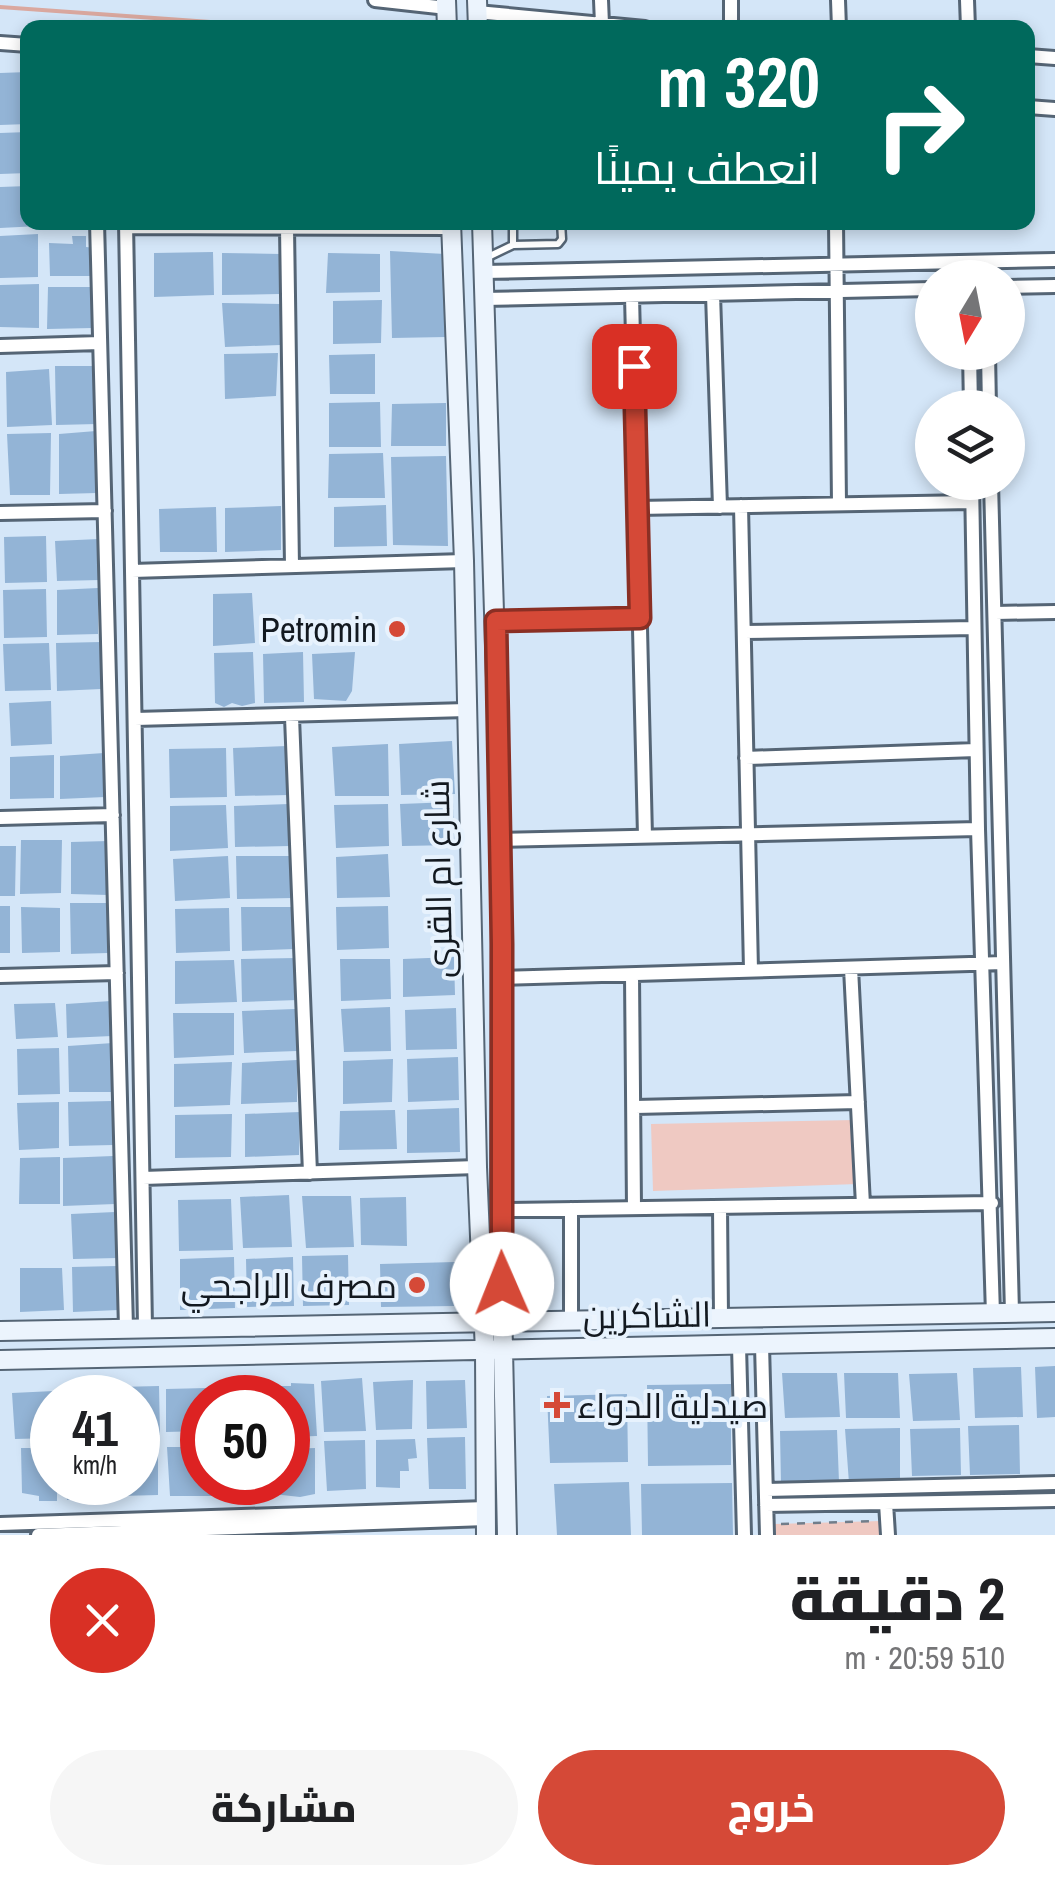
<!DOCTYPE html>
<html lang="ar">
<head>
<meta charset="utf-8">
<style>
  :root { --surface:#fff; --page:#f6f6f6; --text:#202124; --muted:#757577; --accent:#d54937 }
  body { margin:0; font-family:"Archivo Narrow",Cairo,sans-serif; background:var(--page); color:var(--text); direction:rtl; height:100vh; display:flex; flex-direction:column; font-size:38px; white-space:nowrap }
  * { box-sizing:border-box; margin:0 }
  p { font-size:32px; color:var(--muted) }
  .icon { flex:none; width:55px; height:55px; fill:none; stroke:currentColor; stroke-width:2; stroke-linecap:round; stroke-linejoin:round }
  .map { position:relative; height:1535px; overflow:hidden; direction:ltr }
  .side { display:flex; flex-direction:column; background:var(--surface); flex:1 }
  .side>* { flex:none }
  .banner { position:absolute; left:20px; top:20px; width:1015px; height:210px; border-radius:20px; box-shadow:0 5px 15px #0003; direction:rtl; background:#00695c; color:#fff; overflow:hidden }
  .needle { width:65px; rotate:190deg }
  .fabs { position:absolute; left:915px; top:260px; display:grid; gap:20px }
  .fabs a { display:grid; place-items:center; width:110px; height:110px; border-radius:50%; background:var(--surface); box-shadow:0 5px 15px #0003; font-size:50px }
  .speed { position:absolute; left:30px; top:1375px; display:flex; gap:20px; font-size:50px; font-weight:700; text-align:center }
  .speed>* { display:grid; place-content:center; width:130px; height:130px; border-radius:50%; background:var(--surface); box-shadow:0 5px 15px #0003; line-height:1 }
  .speed small { font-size:25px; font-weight:400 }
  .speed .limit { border:15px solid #d22; background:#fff; color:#111 }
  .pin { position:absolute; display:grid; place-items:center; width:85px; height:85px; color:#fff; margin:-42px; border-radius:20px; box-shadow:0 5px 15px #0006 }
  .me { position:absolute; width:110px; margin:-55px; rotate:359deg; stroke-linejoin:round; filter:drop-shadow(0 0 8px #0008) }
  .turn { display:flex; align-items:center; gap:35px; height:210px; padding:0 50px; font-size:45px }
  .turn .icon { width:130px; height:130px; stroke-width:2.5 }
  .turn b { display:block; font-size:70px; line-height:85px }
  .round { display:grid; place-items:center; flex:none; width:105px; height:105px; border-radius:52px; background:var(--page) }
  .summary { display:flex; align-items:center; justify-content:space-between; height:170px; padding:0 50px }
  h1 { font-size:60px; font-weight:800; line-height:75px }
  .primary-button { display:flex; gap:20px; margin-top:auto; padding:20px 50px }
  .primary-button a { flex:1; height:115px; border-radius:60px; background:var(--accent); color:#fff; font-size:40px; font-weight:800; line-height:115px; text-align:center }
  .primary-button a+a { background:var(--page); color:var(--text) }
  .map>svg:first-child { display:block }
  .green { fill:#efc9c2 }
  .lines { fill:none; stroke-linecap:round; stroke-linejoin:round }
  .stream { stroke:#daa89f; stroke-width:4 }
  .building { fill:#93b4d6 }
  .lane-casing { stroke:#556575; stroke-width:11 }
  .street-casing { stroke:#556575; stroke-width:18 }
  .secondary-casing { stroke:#556575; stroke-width:22 }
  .path { stroke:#717d8a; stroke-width:2.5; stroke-dasharray:8 8; stroke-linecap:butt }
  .lane { stroke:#fff; stroke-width:6 }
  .street { stroke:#fff; stroke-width:12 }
  .secondary { stroke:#ecf4fd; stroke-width:18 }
  .route-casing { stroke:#8a2f24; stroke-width:25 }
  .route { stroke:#d54937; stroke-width:18 }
  .poi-dot { fill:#d54937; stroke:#e7f2fd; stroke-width:4 }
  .labels { text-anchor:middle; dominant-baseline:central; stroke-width:8; stroke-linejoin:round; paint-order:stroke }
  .poi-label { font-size:35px; fill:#131920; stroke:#e7f2fd; text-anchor:end }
  .street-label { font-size:35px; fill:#131920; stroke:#e7f2fd }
</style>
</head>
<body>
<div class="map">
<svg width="1055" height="1535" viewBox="0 0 1055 1535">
  <rect width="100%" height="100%" fill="#d4e6f8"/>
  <path class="green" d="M855 1120 858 1184 653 1191 651 1124Z
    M881 1521V1535H776L775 1524Z"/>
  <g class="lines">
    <path class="stream" d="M0 7 295 28"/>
  </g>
  <path class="building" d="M28 72V124L0 125V73Z
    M28 132V173L0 174V133Z
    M28 186V222H39V226L0 228V187Z
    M38 234V277L0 278V236Z
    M72 236H86V247L95 248 94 276H50L49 243 73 244Z
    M390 251 445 254 446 337 392 338Z
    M213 252 214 295 154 297V253Z
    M222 253 281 254 279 294 222 295Z
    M328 253 380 254V292L326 293Z
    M39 284V328L0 327V285Z
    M48 287H93L92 328 47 329Z
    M382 300 381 343 333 344V301Z
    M222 303 280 304V345L225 347Z
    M278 353 276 396 225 399 224 354Z
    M375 354V394H330L329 355Z
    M55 366H95L97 424 56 425Z
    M49 369 52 425 7 427 6 372Z
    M380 402 381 447H329V403Z
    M446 403V446H391L392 404Z
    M96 431 97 493 59 494V434Z
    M51 433 50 495H10L7 434Z
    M383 453 385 498H328L329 454Z
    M446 456 448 546 393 545 391 457Z
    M386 505 387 546 334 547V507Z
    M281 506V550L225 552V508Z
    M216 507 217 552H160L159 509Z
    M46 536 47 582 5 583 4 537Z
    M99 539 100 580 57 581 55 541Z
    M98 588V634L57 635V590Z
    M46 589 47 637 4 638 3 590Z
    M252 593 255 643 213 646V594Z
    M101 642V689L57 691 56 643Z
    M49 643 51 690 5 691 3 644Z
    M253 652 255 703 242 706 232 703 224 707 215 703 214 653Z
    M303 652 304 702 264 703 263 654Z
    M355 652 352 691 346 701 314 699 312 654Z
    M51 701 52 744 11 746 9 703Z
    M452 741 455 794 401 795 399 744Z
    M388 744 389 796H335L332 747Z
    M287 746 289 795 235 796 233 748Z
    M226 748 227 797 170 798 169 749Z
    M104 753 105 797 60 799V756Z
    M54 755V798L10 799V757Z
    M453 802 455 845 402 846 400 804Z
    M289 804 290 846 235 847 234 806Z
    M388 804 389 846 336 848 334 805Z
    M226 805 228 848 170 851V806Z
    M21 840H62L61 893 20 894Z
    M109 841 108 895 71 894V842Z
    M0 846H16L15 896H0Z
    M388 854 390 897 337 898 336 857Z
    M228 856 230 898 175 901 173 859Z
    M236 856H291L292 898 237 899Z
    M70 903H108V953L71 954Z
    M0 906H10V953H0Z
    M388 906 389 948 337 950 336 907Z
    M21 907 60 908V952L22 953Z
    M241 907H293L294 949 242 951Z
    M229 908 230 951 176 953 175 909Z
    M454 957 455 995 403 997V959Z
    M296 958 298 1000 242 1002 241 959Z
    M340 959H390L391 999 341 1001Z
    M234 960 237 1002 175 1004V961Z
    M111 1001 112 1036 67 1038 66 1004Z
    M55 1003 58 1037 16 1039 14 1004Z
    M390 1007 391 1051 344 1052 341 1009Z
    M456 1008 457 1049 406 1050 405 1010Z
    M295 1009 297 1051 244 1053 242 1011Z
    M173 1013H234V1055L174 1058Z
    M113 1043V1092H69L68 1046Z
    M59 1048 60 1094 18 1095 17 1049Z
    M458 1057 459 1100 408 1102 407 1059Z
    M393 1059 392 1102 343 1104V1061Z
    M297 1060V1102L241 1104 242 1063Z
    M232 1062 230 1105 174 1107V1064Z
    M112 1101 113 1145 69 1146 68 1102Z
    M59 1102V1148L19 1150 17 1103Z
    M459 1108 460 1152 407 1153V1110Z
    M395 1110 397 1149 339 1150 340 1111Z
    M300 1112 299 1155 245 1157V1114Z
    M232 1114 231 1157 175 1158V1115Z
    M113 1156 115 1204 63 1206V1158Z
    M60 1157V1204H19L20 1158Z
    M289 1195 292 1247 243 1248 240 1197Z
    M302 1196H351L354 1247 306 1248Z
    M406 1197 407 1246 361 1245 360 1198Z
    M231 1199 233 1250 179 1251 178 1200Z
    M115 1212 117 1258 73 1259 71 1214Z
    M348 1255 349 1305 303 1306 302 1256Z
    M234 1257 235 1308 180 1310V1259Z
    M293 1257 294 1306 247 1307 246 1259Z
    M455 1262 454 1306 381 1307 380 1264Z
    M117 1266 118 1310 73 1312 72 1267Z
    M20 1268H62L64 1310 20 1312Z
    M1055 1366V1417L1037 1418 1035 1367Z
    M1021 1367 1023 1417 975 1418 973 1368Z
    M782 1373H837L840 1417 785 1418Z
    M844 1373H898L900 1418H846Z
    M957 1373 960 1420 913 1421 909 1374Z
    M362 1378 366 1431 324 1432 321 1381Z
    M413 1380 412 1429 376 1430 373 1382Z
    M465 1380 467 1428 427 1429 426 1381Z
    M291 1383 314 1384 317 1436 288 1437V1398H273L272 1386H291Z
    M731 1384V1465L648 1466 647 1385Z
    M159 1386 160 1435H138V1398H118V1387Z
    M218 1387 260 1388 261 1398H218Z
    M105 1388V1398H65V1389Z
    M207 1388V1398H202V1431L166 1432V1389Z
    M54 1391 52 1438 15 1439 12 1393Z
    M627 1394 628 1462 550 1463 547 1396Z
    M1019 1425 1020 1474 970 1475 968 1426Z
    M900 1428V1481L849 1483 845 1429Z
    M960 1428 961 1475 912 1476 910 1429Z
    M837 1430 839 1482 781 1484 780 1431Z
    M465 1437 466 1489H429L427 1438Z
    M415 1439 417 1458 408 1459 409 1471H400V1488L376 1487V1440Z
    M365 1440 366 1489 327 1491 324 1441Z
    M158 1447V1495L120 1496V1482H138V1448Z
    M167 1447H202V1482H212L213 1496H170Z
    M21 1448H52V1482H57V1501H39V1496L22 1493Z
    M315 1448V1494L300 1497 273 1494V1482H288V1449Z
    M66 1482H109V1498L67 1500Z
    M221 1482H263L262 1495 221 1496Z
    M629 1482 631 1535H557L554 1484Z
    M732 1483 733 1535H642L641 1484Z"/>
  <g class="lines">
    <defs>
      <path id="lane" d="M513 245 558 244 562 239 561 222
        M488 257 513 245V222"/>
      <path id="street" d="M375 0 447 8
        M601 0 602 24
        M731 0V28
        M838 0 839 28
        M967 0 968 28
        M477 12 645 28
        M0 43 28 45
        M1028 56 1055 58
        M1028 107 1055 109
        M97 222 126 1328
        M126 222 145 1327
        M836 222 839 504
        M126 227 452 228
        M287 228 292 566
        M968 262 969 278
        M483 272 1055 260
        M1008 287 1055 286
        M713 294 720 507
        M632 296 645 836
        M483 299 932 289
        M0 346 100 343
        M970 352 971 408
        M988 352 989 408
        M972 482 978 829 993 1314
        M991 482 1012 1313
        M741 506 751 970
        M637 508 972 502
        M0 513 105 511
        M132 571 464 561
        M995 613 1055 612
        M496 621 640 618
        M744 632 974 628
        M292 717 310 1173
        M135 719 467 710
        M746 758 976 750
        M0 818 113 815
        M501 840 978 829
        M851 968 863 1205
        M632 975 634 1208
        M0 976 117 973
        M503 978 1003 963
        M635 1107 858 1102
        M143 1178 477 1167
        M720 1207 721 1317
        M571 1209V1320
        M500 1210 992 1203
        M762 1345 767 1535
        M739 1346 744 1535
        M766 1490 1055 1483
        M886 1503 888 1535
        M766 1505 1055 1500
        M0 1524 486 1508
        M38 1535 486 1519"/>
      <path id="secondary" d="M446 0 447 28
        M477 0 478 28
        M451 222 464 561 477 1167 485 1352 486 1535
        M482 222 501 840 500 1210 507 1535
        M0 1331 1055 1312
        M0 1360 1055 1338"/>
    </defs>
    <use href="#lane" class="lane-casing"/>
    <use href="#street" class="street-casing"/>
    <use href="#secondary" class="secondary-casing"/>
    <path class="path" d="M781 1524 873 1521"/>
    <use href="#lane" class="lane"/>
    <use href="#street" class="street"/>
    <use href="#secondary" class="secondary"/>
  </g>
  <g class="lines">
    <defs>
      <path id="route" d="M502 1284V944L496 621 640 618 634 366"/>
    </defs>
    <use href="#route" class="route-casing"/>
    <use href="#route" class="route"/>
  </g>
  <g class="poi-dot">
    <circle cx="397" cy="629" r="10"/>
    <circle cx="417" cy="1285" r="10"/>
    <path d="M552 1390h10v10h10v10h-10v10h-10v-10h-10v-10h10z"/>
  </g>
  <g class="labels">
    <g class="poi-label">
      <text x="377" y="629">Petromin</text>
      <text x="397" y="1285">مصرف الراجحي</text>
      <text x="577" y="1405" text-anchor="start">صيدلية الدواء</text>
    </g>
    <g class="street-label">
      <text transform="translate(438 879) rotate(-91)">شارع ام القرى</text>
      <text transform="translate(647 1315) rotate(-1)">الشاكرين</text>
    </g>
  </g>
</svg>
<div class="fabs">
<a><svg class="needle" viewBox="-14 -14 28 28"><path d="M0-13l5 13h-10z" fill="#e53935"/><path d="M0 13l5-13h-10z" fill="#757577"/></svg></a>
<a><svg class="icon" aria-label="layers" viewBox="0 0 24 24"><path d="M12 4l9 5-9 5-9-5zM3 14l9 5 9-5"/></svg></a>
</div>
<div class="speed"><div>41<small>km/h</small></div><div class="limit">50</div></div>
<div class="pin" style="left:634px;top:366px;background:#d93025"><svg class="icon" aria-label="arrive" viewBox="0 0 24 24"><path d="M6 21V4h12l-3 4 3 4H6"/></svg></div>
<svg class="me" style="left:502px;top:1284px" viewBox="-20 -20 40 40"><circle r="19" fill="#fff"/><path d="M0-13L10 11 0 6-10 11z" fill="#d54937"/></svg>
<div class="banner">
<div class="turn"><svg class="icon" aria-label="right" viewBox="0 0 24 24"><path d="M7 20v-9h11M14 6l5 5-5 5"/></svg><div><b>320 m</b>انعطف يمينًا</div></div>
</div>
</div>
<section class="side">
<div class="summary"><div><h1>2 دقيقة</h1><p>510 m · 20:59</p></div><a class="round" style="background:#d93025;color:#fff"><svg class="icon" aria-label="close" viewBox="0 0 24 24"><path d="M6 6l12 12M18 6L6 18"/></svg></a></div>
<div class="primary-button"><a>خروج</a><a>مشاركة</a></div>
</section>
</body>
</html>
